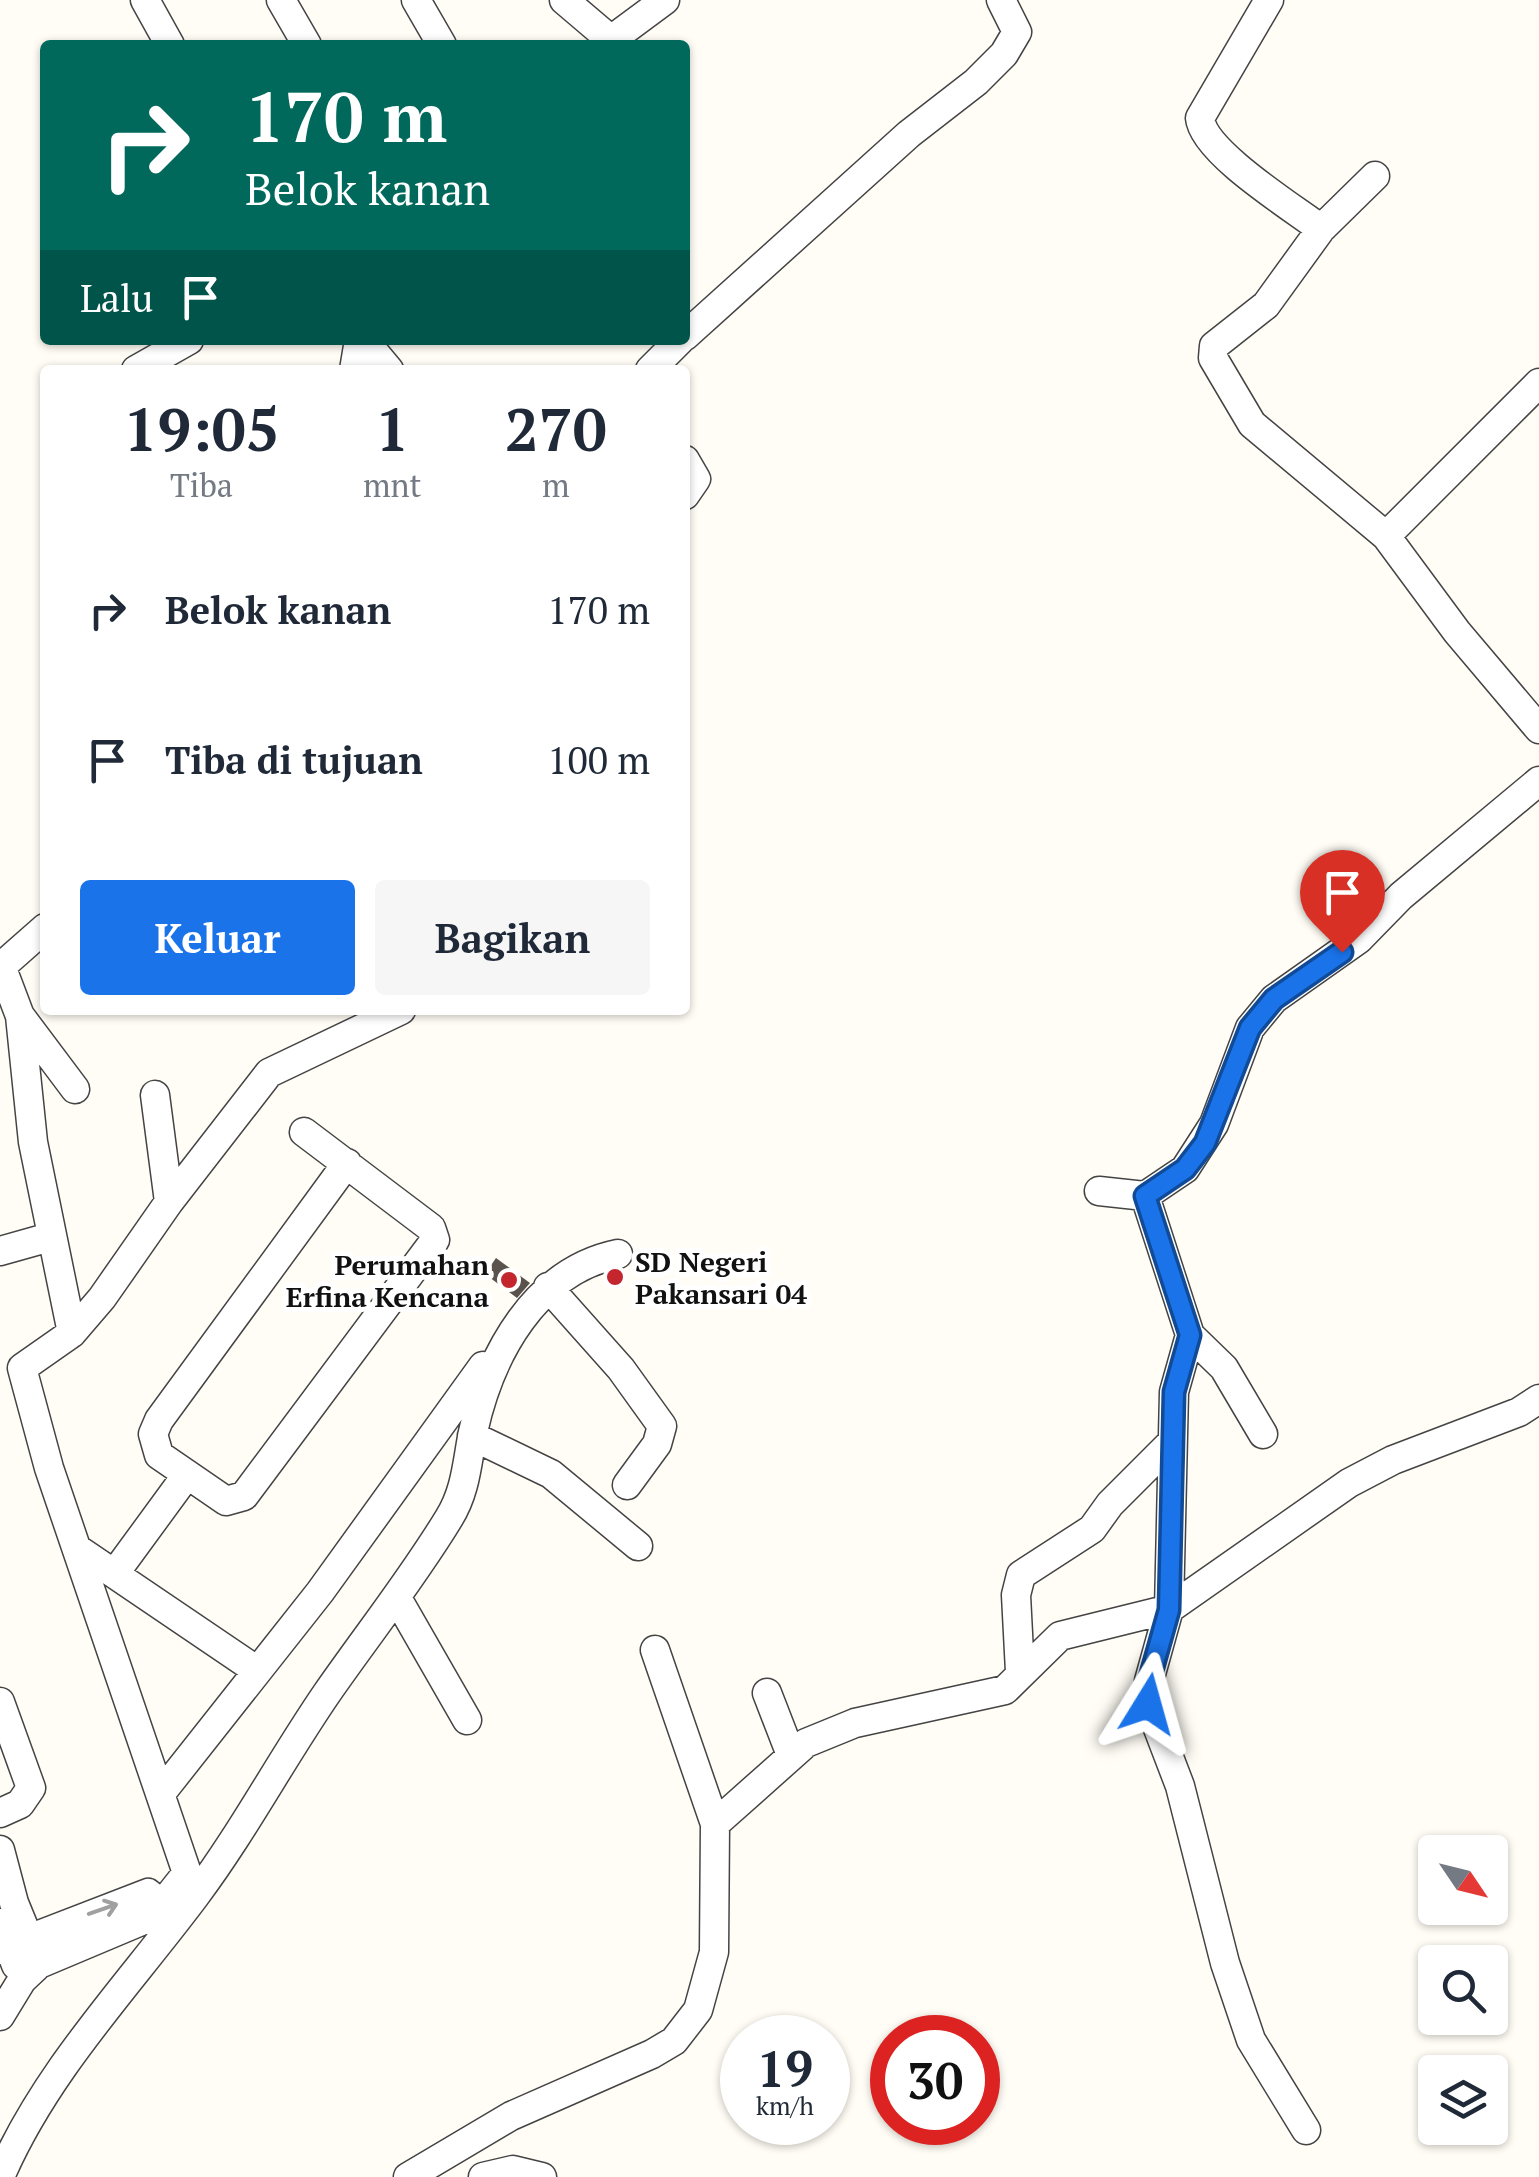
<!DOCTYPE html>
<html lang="id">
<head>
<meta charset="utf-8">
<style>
  :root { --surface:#fff; --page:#f6f6f7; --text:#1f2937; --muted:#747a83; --accent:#1a73e8 }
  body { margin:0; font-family:"PT Serif",serif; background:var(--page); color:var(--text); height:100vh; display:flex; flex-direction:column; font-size:38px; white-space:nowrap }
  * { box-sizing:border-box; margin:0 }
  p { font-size:32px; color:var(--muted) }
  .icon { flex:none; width:55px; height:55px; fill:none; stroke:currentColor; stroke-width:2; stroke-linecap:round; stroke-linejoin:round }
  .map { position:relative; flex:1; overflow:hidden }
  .details { position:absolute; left:40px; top:365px; width:650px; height:650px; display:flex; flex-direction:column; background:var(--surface); border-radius:10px; box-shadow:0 2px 8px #0004 }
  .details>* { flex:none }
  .hud { position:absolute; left:40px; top:40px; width:650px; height:305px; border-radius:10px; box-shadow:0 2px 8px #0004; background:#00695c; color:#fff; overflow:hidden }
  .needle { width:65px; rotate:125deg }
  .buttons { position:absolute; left:1418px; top:1835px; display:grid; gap:20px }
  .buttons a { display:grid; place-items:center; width:90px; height:90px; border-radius:10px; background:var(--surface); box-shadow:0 2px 8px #0004; font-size:50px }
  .speed { position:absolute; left:720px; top:2015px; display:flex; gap:20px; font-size:50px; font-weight:700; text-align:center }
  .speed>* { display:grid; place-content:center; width:130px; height:130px; border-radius:50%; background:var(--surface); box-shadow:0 2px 8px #0004; line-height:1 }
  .speed small { font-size:25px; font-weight:400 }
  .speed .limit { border:15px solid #d22; background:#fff; color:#111 }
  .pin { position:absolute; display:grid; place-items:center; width:85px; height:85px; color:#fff; margin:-102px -42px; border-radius:50% 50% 50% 0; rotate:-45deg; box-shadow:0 0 10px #0007 }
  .pin .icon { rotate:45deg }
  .me { position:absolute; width:110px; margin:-55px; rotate:8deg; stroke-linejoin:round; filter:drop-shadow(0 0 8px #0008) }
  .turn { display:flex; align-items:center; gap:35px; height:210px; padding:0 40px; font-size:45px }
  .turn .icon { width:130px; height:130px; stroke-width:2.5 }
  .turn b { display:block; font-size:70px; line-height:85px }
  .then { display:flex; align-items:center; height:95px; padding:0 40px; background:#0003; gap:20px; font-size:38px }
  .eta { display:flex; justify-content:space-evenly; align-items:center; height:170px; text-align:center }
  .eta b { font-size:60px; font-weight:600; line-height:70px }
  .cta { display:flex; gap:20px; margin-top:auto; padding:20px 40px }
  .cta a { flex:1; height:115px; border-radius:10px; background:var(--accent); color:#fff; font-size:40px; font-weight:600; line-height:115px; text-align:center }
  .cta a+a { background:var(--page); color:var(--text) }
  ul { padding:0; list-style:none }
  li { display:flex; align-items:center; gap:30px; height:150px; padding:0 40px }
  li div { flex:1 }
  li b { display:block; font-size:38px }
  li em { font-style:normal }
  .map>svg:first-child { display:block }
  .building { fill:#5a524d }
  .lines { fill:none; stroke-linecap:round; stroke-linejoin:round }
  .minor-casing { stroke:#444; stroke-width:31 }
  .minor { stroke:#fff; stroke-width:28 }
  .oneway { stroke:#a0a0a0 }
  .route-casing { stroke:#114b97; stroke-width:25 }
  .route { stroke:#1a73e8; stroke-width:18 }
  .poi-dot { fill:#c4262e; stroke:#fff; stroke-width:4 }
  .labels { text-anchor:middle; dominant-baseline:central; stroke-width:10; stroke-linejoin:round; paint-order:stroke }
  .poi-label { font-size:28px; font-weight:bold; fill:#111; stroke:#fff; text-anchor:start }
</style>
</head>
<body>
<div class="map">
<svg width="1539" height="2177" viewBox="0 0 1539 2177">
  <rect width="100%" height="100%" fill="#fffdf5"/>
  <path class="building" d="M496 1258 530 1283 517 1298 485 1274Z"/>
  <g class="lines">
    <defs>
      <path id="minor" d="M145 0 170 45
        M281 0 307 45
        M416 0 442 45
        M564 0 611 40 665 0
        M1269 0 1200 118C1203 152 1292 207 1321 229
        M1375 176 1321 229 1266 305 1214 346 1213 358 1252 424 1386 536 1457 632 1539 729
        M685 336 909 134 976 82 1004 54 1017 32 1001 0
        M364 340 389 370
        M136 370 189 340
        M354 370 359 340
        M650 370 680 340
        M685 460 696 479 685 495
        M1386 536 1539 383
        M0 963 20 1016 33 1142 72 1333
        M2 966 45 928
        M21 1017 75 1089
        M155 1095 169 1202
        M304 1132 431 1228 435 1240 244 1496 226 1501 159 1455 153 1434 159 1420 347 1163
        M1099 1191 1145 1196 1185 1169 1214 1124 1250 1028 1274 999 1359 939 1401 896 1539 781
        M1145 1196 1190 1335 1224 1368 1263 1434
        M0 1251 50 1237
        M548 1287 621 1369 662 1426 657 1444 627 1485
        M1190 1335 1174 1392 1169 1609 1149 1681V1705L1180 1786 1225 1963 1251 2040 1306 2130
        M472 1436 551 1474 638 1546
        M79 1550 256 1670
        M115 1573 186 1476
        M397 1598 467 1720
        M1020 1672 1016 1595 1021 1575 1092 1529 1110 1504 1171 1443
        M767 1693 791 1755
        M0 1702 31 1788 20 1804 0 1813
        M162 1792 320 1592 483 1366
        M715 1824 806 1743 855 1723 1005 1690 1060 1636 1169 1609 1349 1483 1393 1460 1519 1412 1539 1399
        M0 1850 14 1903 39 1964 22 1980 0 2016
        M0 1923 16 1965
        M0 1950 148 1893 160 1903
        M39 1964 153 1916 187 1873 49 1468 22 1368 72 1333 102 1298 169 1202 269 1073 401 1010
        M0 2177C45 2072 127 1987 195 1896 243 1832 281 1760 327 1693 368 1634 412 1579 449 1518 466 1491 467 1462 473 1432 490 1354 535 1271 618 1254
        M408 2177 511 2116 652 2054 674 2041 698 2010 714 1952 715 1824 655 1650
        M483 2177 513 2170 542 2177"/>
    </defs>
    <use href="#minor" class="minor-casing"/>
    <use href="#minor" class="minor"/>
  </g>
  <defs><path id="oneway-shaft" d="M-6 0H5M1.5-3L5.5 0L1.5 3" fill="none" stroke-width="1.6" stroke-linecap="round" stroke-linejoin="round" transform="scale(2.5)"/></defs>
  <use class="oneway" href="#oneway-shaft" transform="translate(103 1909) rotate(-19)"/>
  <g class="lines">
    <defs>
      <path id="route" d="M1148 1704 1149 1681 1169 1610 1174 1392 1190 1335 1145 1196 1185 1169 1205 1143 1250 1028 1274 999 1342 952"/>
    </defs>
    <use href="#route" class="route-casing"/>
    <use href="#route" class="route"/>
  </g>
  <g class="poi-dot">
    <circle cx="615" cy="1277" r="10"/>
    <circle cx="509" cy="1280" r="10"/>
  </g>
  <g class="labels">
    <g class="poi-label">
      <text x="635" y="1261">SD Negeri<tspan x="635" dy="32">Pakansari 04</tspan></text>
      <text x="489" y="1264" text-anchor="end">Perumahan<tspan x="489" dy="32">Erfina Kencana</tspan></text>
    </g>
  </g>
</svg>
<div class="buttons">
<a><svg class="needle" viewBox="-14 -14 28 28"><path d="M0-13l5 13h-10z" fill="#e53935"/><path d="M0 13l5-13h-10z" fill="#747a83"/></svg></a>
<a><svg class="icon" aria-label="search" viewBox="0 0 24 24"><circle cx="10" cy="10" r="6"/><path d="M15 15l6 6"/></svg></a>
<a><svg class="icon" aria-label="layers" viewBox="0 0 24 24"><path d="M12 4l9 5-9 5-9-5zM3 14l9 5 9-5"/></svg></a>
</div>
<div class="speed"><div>19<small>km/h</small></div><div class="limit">30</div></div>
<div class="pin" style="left:1342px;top:952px;background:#d93025"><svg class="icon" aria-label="arrive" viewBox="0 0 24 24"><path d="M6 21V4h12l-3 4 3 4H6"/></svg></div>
<svg class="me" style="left:1148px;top:1704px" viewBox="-20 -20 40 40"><path d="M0-17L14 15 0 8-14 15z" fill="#1a73e8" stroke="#fff" stroke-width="4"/></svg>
<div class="hud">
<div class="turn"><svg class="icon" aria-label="right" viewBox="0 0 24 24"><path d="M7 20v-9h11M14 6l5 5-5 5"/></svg><div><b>170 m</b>Belok kanan</div></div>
<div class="then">Lalu<svg class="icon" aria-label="arrive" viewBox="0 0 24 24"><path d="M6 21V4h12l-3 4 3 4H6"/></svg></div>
</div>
<section class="details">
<div class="eta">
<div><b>19:05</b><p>Tiba</p></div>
<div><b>1</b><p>mnt</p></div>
<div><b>270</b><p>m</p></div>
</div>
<ul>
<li><svg class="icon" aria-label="right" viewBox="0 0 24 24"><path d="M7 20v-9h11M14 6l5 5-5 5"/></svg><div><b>Belok kanan</b></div><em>170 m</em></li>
<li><svg class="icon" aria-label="arrive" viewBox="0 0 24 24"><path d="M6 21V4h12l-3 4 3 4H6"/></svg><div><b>Tiba di tujuan</b></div><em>100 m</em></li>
</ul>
<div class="cta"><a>Keluar</a><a>Bagikan</a></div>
</section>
</div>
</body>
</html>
